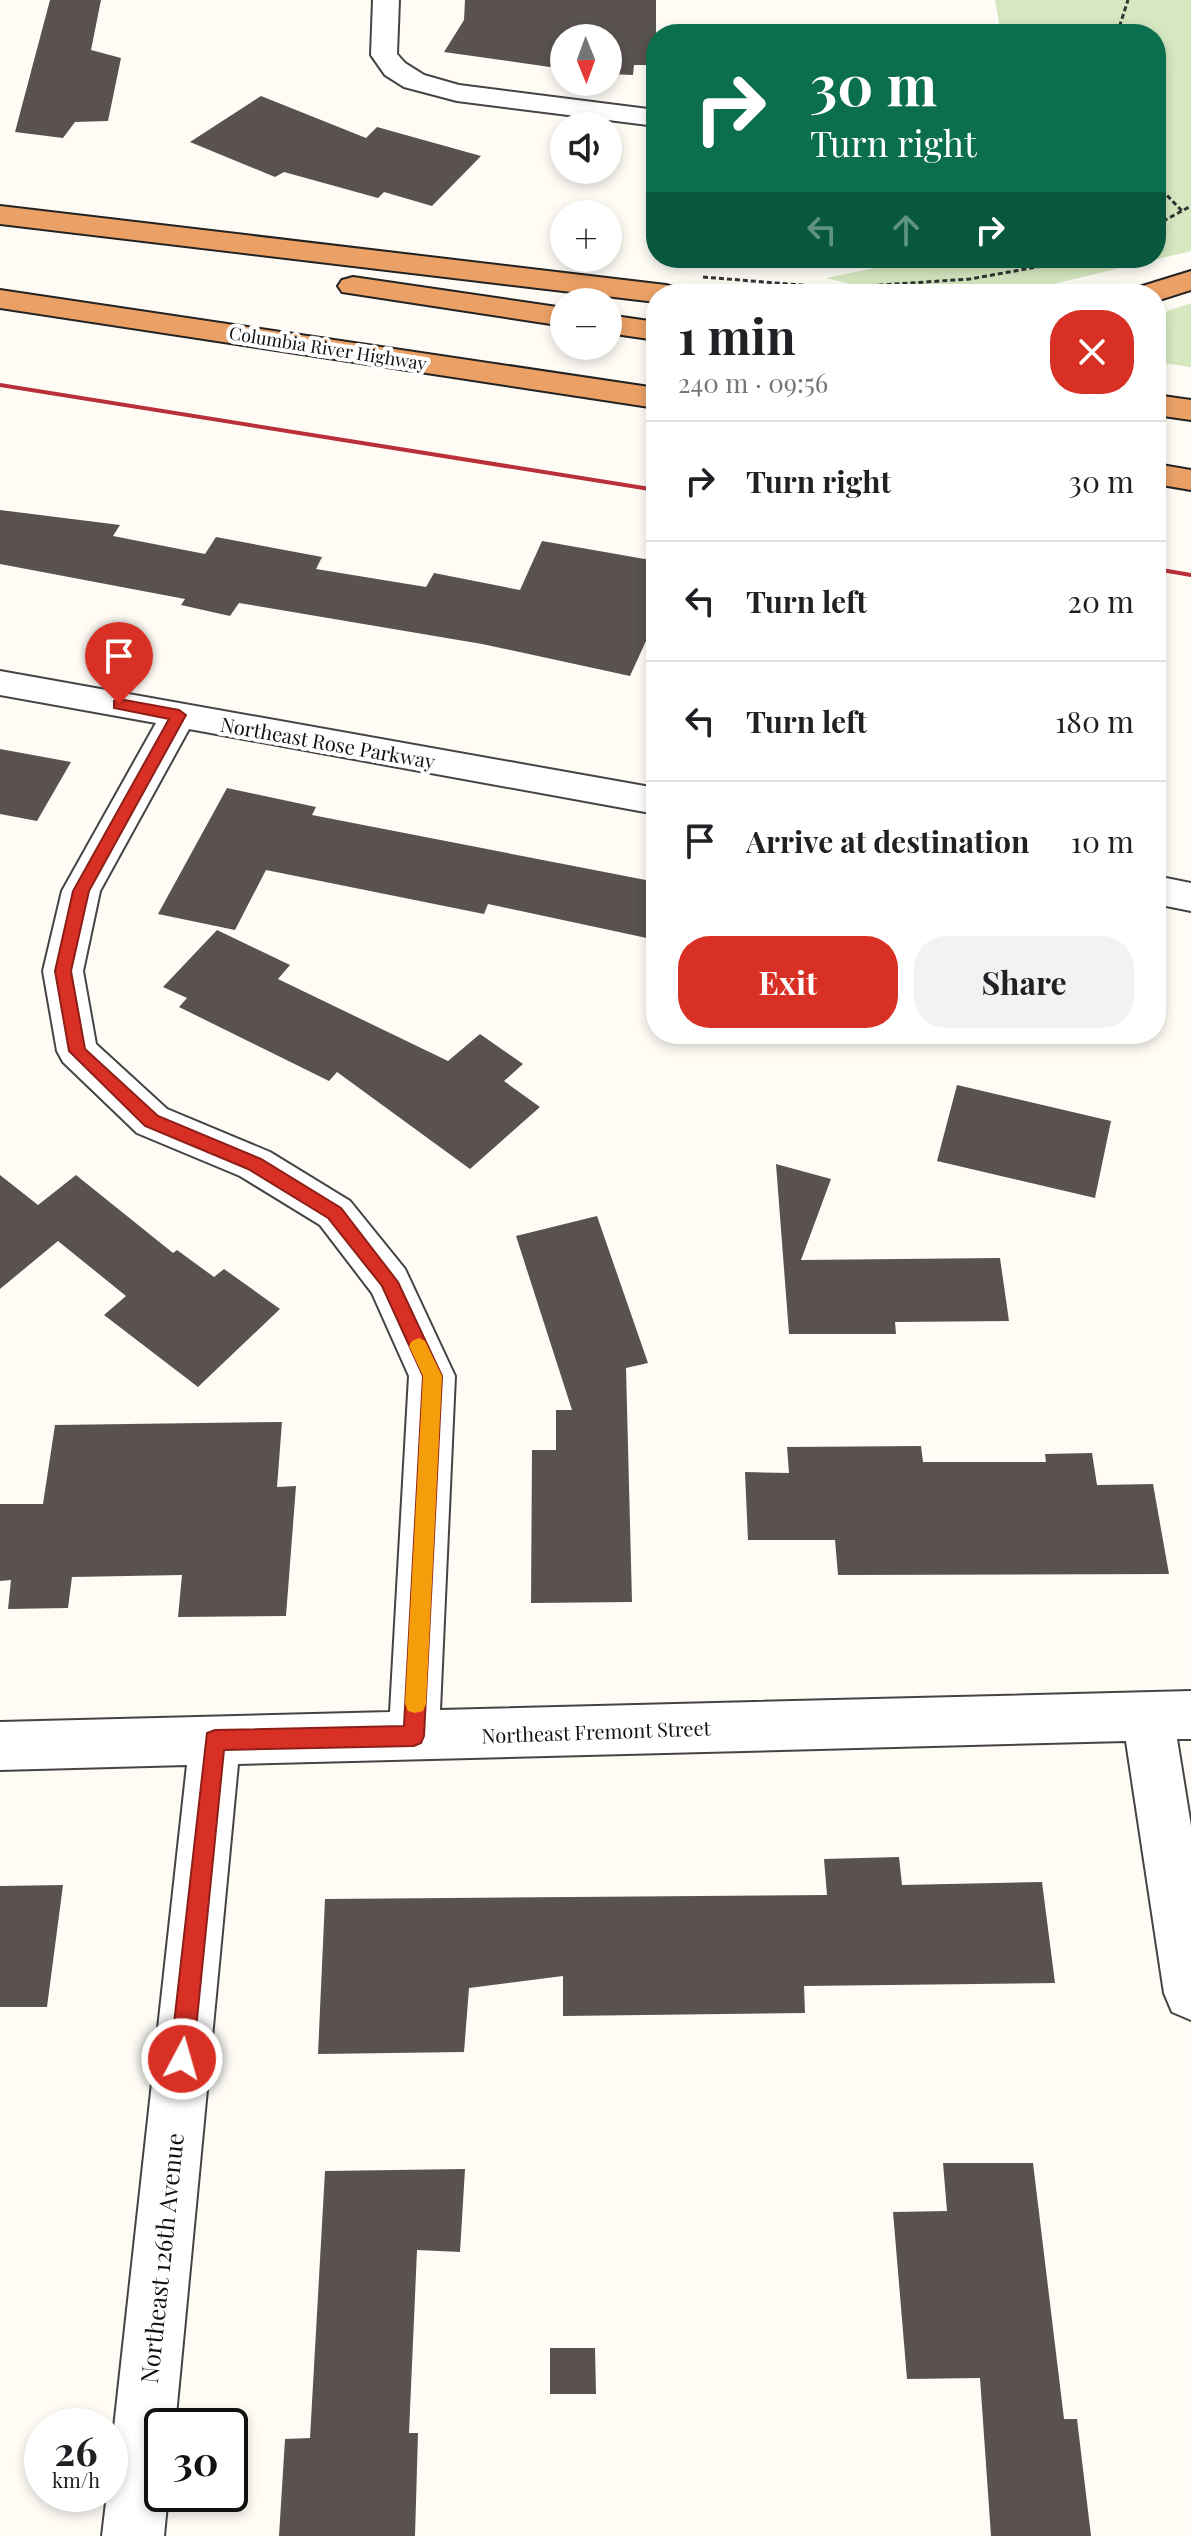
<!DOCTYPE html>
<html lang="en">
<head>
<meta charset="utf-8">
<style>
  :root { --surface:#fff; --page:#f2f2f2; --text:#202124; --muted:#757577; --line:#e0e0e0; --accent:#d93025 }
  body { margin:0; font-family:"Playfair Display",serif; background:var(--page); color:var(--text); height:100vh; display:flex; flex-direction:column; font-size:30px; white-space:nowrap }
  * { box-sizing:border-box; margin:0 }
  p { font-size:26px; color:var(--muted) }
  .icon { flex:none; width:44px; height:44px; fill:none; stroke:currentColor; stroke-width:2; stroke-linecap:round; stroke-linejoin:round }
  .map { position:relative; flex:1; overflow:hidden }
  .side { position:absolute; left:646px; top:284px; width:520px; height:760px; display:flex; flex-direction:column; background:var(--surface); border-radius:32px; box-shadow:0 4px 12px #0003 }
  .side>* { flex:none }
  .guide { position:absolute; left:646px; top:24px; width:520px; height:244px; border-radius:32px; box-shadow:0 4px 12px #0003; background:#0b6e4f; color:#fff; overflow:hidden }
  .needle { width:52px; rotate:179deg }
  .tools { position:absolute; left:550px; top:24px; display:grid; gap:16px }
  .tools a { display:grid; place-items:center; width:72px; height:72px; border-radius:50%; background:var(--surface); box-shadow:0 4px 12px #0003; font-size:40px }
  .speed { position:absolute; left:24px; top:2408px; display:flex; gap:16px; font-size:40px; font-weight:700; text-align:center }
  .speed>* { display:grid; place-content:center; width:104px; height:104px; border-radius:50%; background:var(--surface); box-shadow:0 4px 12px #0003; line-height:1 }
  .speed small { font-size:20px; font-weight:400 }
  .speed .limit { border:4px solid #111; border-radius:12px; background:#fff; color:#111 }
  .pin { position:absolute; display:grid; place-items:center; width:68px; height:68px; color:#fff; margin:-82px -34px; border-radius:50% 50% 50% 0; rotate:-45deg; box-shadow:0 0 8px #0007 }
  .pin .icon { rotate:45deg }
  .me { position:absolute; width:88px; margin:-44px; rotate:6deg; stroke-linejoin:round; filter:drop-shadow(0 0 6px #0008) }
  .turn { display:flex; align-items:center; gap:28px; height:168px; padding:0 32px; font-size:36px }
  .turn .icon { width:104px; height:104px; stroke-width:2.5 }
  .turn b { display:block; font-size:56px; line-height:68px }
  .lanes { display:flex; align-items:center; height:76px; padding:0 32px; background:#0003; justify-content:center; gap:40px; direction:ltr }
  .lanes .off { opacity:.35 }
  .round { display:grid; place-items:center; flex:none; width:84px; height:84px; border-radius:32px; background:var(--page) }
  .head { display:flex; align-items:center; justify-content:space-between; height:136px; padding:0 32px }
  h1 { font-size:48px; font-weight:700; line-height:60px }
  .cta { display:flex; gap:16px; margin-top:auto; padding:16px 32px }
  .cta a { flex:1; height:92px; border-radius:32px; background:var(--accent); color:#fff; font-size:32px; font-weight:700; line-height:92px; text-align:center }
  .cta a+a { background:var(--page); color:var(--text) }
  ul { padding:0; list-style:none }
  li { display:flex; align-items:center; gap:24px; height:120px; padding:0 32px; border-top:2px solid var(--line) }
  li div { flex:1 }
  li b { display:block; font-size:30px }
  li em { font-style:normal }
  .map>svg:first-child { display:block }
  .green { fill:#d5e8c0 }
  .building { fill:#59524e }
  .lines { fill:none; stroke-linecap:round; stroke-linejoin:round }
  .minor-casing { stroke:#444; stroke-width:4 }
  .highway-casing { stroke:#222; stroke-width:4 }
  .path { stroke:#333; stroke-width:3; stroke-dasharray:5 3; stroke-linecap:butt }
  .minor { fill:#fff; fill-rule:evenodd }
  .highway { fill:#eba166; fill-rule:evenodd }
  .rail { stroke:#ba3039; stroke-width:4 }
  .route { fill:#d93025; stroke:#8d1f18; stroke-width:2 }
  .slow { fill:#f59e0b }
  .labels { text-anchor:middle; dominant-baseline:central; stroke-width:8; stroke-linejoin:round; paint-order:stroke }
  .far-street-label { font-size:18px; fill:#111; stroke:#fff }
  .street-label { font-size:20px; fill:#111; stroke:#fff }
  .near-street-label { font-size:24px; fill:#111; stroke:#fff }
</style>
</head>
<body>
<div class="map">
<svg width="1191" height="2536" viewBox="0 0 1191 2536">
  <rect width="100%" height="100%" fill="#fefcf5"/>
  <path class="green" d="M995 0H1191V251L1041 287 942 294H891L826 278 924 258H1156V34H1001Z
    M1191 303V367L1156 362V315Z"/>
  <path class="building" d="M50 0H101L91 50 121 58 108 121 75 122 63 138 15 132Z
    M465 0H656V65H634L633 75 608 74V38H564V69L444 52 464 20Z
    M261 96 366 138 377 127 481 156 432 206 384 192 378 198 284 172 275 177 190 142Z
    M0 510 120 525 113 536 205 554 216 537 322 557 316 569 426 587 434 573 520 590 542 541 656 561V619L630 676 482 644 239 603 230 616 181 605 185 599 0 564Z
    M0 749 71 762 37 821 0 814Z
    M227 788 316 807 312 815 656 882V940L488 904 484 914 266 870 235 930 158 914Z
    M217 930 290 965 278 979 448 1061 480 1034 523 1064 504 1081 540 1107 470 1169 337 1072 329 1081 179 1007 187 998 163 987Z
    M957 1085 1111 1121 1095 1198 937 1161Z
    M776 1164 831 1179 801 1260 1000 1258 1009 1321 895 1322 896 1334H789Z
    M0 1175 38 1205 76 1175 173 1253 177 1250 214 1277 224 1269 280 1309 198 1387 104 1315 126 1296 58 1241 0 1289Z
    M597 1216 648 1363 626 1368 632 1602 531 1603 532 1450H556V1410H572L516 1236Z
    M282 1422 277 1487 296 1486 286 1616 178 1617 182 1575 72 1577 68 1608 8 1609 11 1580 0 1581V1504H43L55 1425Z
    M921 1446 923 1462H1046L1045 1454 1092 1453 1097 1485 1153 1484 1169 1574 838 1575 835 1540H748L745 1472 789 1473 787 1447Z
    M899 1857 902 1885 1042 1882 1055 1983 804 1986 805 2013 563 2016V1976L469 1988 464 2052 318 2054 325 1899 827 1895 824 1859Z
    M63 1885 47 2007H0V1886Z
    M943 2163H1033L1064 2419H1077L1091 2536H991L980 2378 907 2379 893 2212 947 2211Z
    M465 2169 460 2252 417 2250 409 2433H418L415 2536H279L285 2439 310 2438 325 2171Z
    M550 2348H595L596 2394H550Z"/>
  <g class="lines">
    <defs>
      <path id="minor" d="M373 0H399L397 54 405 63 424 75 459 85 656 110V126L457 101 404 87 385 75 371 55Z
        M0 671 656 788V814L189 729 100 891 83 971 96 1044 167 1109 270 1152 350 1201 405 1269 455 1376 440 1710 1191 1691V1739H1177L1191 1826V2020L1172 2012 1164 1993 1126 1741 238 1764 175 2426H162V2494H168L164 2536H102L107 2494H110V2464L187 1765 0 1770V1722L390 1712 409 1376 372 1293 320 1225 240 1176 137 1133 63 1062 57 1051 43 971 62 891 156 723 0 695Z
        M1156 876 1191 883V911L1156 904Z"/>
      <path id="highway" d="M0 206 666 285 677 288 681 294H656V302L0 224Z
        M1191 271V290L1156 301V294H1132L1136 288Z
        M353 277 564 308V326L342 292 338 286 342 280Z
        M0 290 656 388V408L0 308Z
        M608 315 656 322V340L608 333Z
        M1156 395 1191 400V420L1156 415Z
        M1156 464 1191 470V490L1156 484Z"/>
    </defs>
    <use href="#minor" class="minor-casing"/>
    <use href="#highway" class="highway-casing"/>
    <path class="path" d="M1117 34 1128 0
      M1156 184 1183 212
      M1156 225 1191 206
      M703 277 837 288 970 279 1087 258"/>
    <use href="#minor" class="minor"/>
    <use href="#highway" class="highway"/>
    <path class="rail" d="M0 385 656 490
      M1156 569 1191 575"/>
  </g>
  <path class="route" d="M119 699 179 710 186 715 89 891 71 971 85 1049 158 1116 261 1159 341 1208 398 1282 442 1376 424 1736 421 1743 414 1746 224 1750 193 2059 190 2067 182 2070 174 2067 170 2059 207 1733 215 1730 404 1726 423 1376 382 1286 328 1218 248 1169 145 1126 69 1051 55 971 73 891 169 719 114 708V701Z"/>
  <path class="slow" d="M419 1338 425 1341 442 1376 426 1704 423 1711 415 1713 408 1711 405 1704 423 1376 409 1346 412 1341Z"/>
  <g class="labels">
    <g class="far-street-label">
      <text transform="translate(328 348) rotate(9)">Columbia River Highway</text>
    </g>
    <g class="street-label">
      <text transform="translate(328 742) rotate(10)">Northeast Rose Parkway</text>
      <text transform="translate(596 1731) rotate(-2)">Northeast Fremont Street</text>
    </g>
    <g class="near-street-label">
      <text transform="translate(161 2258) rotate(-84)">Northeast 126th Avenue</text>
    </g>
  </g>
</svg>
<div class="tools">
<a><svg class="needle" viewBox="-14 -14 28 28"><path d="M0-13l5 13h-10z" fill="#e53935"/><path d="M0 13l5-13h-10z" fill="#757577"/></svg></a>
<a><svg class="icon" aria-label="sound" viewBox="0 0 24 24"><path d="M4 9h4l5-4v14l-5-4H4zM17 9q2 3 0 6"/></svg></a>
<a>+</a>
<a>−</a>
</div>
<div class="speed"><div>26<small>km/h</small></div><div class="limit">30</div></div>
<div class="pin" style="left:119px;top:704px;background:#d93025"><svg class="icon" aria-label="arrive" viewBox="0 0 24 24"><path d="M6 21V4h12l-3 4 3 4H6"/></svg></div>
<svg class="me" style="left:182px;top:2059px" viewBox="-20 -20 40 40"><circle r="17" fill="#d93025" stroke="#fff" stroke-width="3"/><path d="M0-11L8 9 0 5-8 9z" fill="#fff"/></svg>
<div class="guide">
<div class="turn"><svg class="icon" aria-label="right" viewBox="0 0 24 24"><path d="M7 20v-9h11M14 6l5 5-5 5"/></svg><div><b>30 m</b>Turn right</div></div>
<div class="lanes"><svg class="icon off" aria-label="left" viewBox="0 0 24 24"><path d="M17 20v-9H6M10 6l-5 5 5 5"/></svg><svg class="icon off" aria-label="ahead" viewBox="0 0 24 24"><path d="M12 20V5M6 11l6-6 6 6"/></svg><svg class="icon" aria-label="right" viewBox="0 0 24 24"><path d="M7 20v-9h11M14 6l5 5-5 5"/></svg></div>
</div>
<section class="side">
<div class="head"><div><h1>1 min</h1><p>240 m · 09:56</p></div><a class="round" style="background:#d93025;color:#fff"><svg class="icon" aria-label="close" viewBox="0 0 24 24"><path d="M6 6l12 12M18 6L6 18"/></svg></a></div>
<ul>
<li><svg class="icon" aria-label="right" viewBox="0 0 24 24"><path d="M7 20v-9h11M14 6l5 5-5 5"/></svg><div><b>Turn right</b></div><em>30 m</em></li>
<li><svg class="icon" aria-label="left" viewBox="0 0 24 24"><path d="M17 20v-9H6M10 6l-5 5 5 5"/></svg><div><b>Turn left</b></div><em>20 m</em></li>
<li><svg class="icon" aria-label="left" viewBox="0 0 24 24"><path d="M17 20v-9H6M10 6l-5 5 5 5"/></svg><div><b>Turn left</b></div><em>180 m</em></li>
<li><svg class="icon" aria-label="arrive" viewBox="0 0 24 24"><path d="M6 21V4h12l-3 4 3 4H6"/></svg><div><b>Arrive at destination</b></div><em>10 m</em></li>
</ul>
<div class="cta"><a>Exit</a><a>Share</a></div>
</section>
</div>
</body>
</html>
